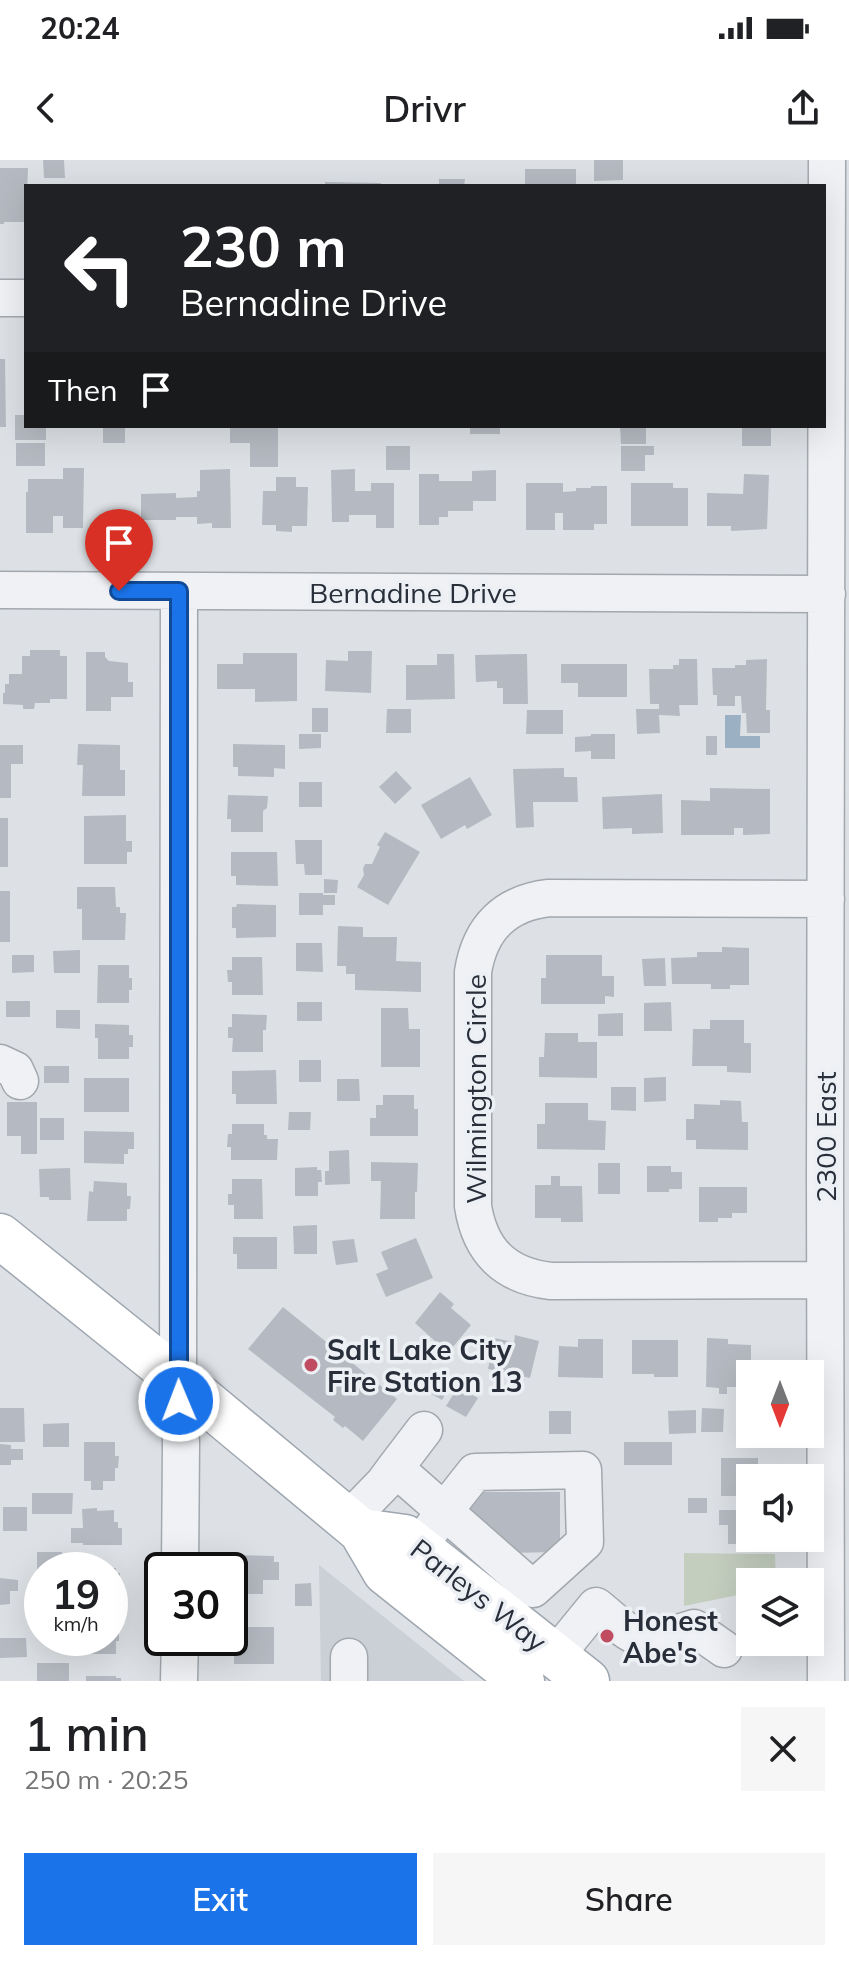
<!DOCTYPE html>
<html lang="en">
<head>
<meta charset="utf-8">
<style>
  :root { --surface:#fff; --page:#f6f6f6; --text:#202124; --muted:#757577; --accent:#1a73e8 }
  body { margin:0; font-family:Mulish,sans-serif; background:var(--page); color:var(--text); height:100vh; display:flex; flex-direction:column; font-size:30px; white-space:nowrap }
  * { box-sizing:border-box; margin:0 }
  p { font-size:26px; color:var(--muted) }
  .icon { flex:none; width:44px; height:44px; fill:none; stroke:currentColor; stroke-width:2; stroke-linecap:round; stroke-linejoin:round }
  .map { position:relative; height:1521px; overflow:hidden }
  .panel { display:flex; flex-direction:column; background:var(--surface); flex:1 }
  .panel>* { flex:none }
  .guide { position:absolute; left:24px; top:24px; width:802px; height:244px; border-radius:0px; box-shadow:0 8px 32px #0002; background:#202124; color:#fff; overflow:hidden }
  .needle { width:52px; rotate:180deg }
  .buttons { position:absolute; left:736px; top:1200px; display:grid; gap:16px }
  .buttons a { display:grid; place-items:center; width:88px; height:88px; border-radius:0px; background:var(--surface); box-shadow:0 8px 32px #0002; font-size:40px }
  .speed { position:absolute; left:24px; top:1392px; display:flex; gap:16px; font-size:40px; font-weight:700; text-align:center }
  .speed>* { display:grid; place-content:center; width:104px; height:104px; border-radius:50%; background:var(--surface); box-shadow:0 8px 32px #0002; line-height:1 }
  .speed small { font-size:20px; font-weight:400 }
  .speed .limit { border:4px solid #111; border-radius:12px; background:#fff; color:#111 }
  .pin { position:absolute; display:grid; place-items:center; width:68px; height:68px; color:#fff; margin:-82px -34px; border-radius:50% 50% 50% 0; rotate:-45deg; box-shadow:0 0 8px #0007 }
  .pin .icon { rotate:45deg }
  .me { position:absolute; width:88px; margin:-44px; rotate:359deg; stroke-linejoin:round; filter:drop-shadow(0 0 6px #0008) }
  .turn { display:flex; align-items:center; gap:28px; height:168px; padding:0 24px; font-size:36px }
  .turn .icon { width:104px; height:104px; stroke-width:2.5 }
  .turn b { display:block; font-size:56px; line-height:68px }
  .then { display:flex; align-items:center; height:76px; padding:0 24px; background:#0003; gap:16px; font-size:30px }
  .round { display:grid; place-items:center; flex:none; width:84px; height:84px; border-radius:0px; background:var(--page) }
  .overview { display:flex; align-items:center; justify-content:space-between; height:136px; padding:0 24px }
  h1 { font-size:48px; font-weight:600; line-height:60px }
  .primary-button { display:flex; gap:16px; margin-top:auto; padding:16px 24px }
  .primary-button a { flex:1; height:92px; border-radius:0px; background:var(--accent); color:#fff; font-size:32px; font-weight:600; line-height:92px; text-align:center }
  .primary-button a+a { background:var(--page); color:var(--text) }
  .status { display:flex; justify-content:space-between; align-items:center; height:56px; padding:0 40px; background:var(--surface); direction:ltr }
  .status svg { height:22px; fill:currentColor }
  header { display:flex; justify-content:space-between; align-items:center; height:104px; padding:0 24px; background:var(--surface); font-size:36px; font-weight:600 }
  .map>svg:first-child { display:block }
  .built { fill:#cbd0d6 }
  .green { fill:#c3cebf }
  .water { fill:#9bb0c2 }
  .building { fill:#b5bac2 }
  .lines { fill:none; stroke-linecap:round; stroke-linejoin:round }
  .minor-casing { stroke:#a3a8ae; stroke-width:39 }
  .major-casing { stroke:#9ea6b0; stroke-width:47 }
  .minor { stroke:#eff1f4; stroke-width:36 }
  .major { stroke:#fff; stroke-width:44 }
  .route-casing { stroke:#114b97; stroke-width:20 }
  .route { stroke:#1a73e8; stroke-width:14 }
  .poi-dot { fill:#c04c62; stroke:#eceff3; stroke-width:3 }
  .labels { text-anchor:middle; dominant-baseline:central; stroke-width:7; stroke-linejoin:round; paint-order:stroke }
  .street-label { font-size:28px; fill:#282f3a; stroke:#eceff3 }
  .poi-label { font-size:28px; font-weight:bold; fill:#282f3a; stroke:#eceff3; text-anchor:start }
</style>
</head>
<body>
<div class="status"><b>20:24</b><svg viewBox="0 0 49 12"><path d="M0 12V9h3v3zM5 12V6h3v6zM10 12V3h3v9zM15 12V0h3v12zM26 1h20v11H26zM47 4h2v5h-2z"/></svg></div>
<header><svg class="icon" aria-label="back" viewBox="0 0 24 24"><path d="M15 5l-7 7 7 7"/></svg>Drivr<svg class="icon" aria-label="share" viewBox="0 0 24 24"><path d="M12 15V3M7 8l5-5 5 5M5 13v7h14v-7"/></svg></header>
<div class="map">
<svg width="849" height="1521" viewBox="0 0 849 1521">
  <rect width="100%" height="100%" fill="#dde1e5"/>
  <path class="built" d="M319 1405 464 1521H321Z"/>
  <path class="green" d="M684 1393 775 1394 776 1422H750V1437L738 1435 684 1446Z"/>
  <path class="water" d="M725 555H741L740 576H760V588H725Z"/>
  <path class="building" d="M43 0H64L65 18H44Z
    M594 0H623V20L594 21Z
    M0 8H28L26 62H4V64H0Z
    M525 9H576V26H525Z
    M439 19H465L464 26H439Z
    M325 22 381 23V26H325Z
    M0 199H5L6 267H0Z
    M15 255H26V266H46V280H15Z
    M103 266H125V283H103Z
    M230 266H278V307H250V283H230Z
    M470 266H500V274H470Z
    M620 266H646V284H621Z
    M742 266H771V286H742Z
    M16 283H45V306H16Z
    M386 286H410V310H386Z
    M621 286H654V295H645V311H621Z
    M63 308H84L83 368H63V356H53V373H26V332H28V319H63Z
    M230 309 231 368H212V363L197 364V357H176V360H141V334L176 333V338L197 337V331H200V310Z
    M355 309V331H371V323H394V368H376V355H349V362H332L331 310Z
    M496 310V341H473V351H448V357H439V365H419V314H439V321H472V311Z
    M744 314 769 315 767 369 731 371V366H707V333L743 334Z
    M276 317H296V327H308L307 366H292V372L276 371V365H262L263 331H276Z
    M526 323H563V332L576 331V328H591V326H607V364H594V370H563V353H555V370H526Z
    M631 323H673V328H688V366H631Z
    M30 490H60V496H67V539H50V543H35L34 549H23V545L3 544V533H5V524H9V514H22V496H30Z
    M348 491H372L371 533 325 531 326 500 348 501Z
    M86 492H105V497L109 501 128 503V522H133V537H111V551H86Z
    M243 493H297V541L255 542V529H217V504H243Z
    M437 494H454L455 539 406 540V505H437Z
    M527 494 528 544H503V528H497V521L476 522 475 495Z
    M679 499H697L698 545H679L680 556 659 555 660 573 637 574 636 549H659V544H650L649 509H673V505H679Z
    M767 499 766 550H770V573H747L746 553H742L741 536H735V546H717V535H713L712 508H735V505H746V500Z
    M561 504H627V537H578V523H561Z
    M312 548H328V572H312Z
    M387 549H411V573H386Z
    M527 550H563V574H526Z
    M299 574H321V588L299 589Z
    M591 574H615V599H591V591L575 592V577L591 576Z
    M706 576H717V595H706Z
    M78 584 120 585V610H125V636H82L83 605H77Z
    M233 584 285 585V609L274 608V617L238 616V607H233Z
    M0 585H23V604H11V638H0Z
    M564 608V617H577L578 642H533L534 667 516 668 513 609Z
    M396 611 412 628 395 644 379 627Z
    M470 617 492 655 467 669 465 665 441 679 421 645Z
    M299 622H322V647H299Z
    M710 628 770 629V674L743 675V668H734V675H681V640L710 641Z
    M662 634 663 673 632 674V668L603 669 602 637Z
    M228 635 268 636 267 648 263 651V672H231V659H227Z
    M126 655V681H132V692H127V704H84V656Z
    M0 658H8V707H0Z
    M385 672 420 692 388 745 357 727 364 715 363 709 365 704H372L380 687 377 685Z
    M295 680H322V715H305L304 704H296Z
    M231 692H277L278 726 236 725V716H231Z
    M324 719 338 720 337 733H324Z
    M77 727H115L116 747H120V753H126L125 780H82V749H77Z
    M0 731H10V782H0Z
    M299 733H323V735H335V745H323V755H299Z
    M237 744 276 745V777L236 778V768H232V747H236Z
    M338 766 363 767V777H397L396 801 421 802V832L355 830V814H346V806H337Z
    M296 783H322L323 812 296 811Z
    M722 787 749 788V825H730V829H711V824H672L671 798 697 797V792H722Z
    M80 790V813H54L53 791Z
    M12 795H34V812L12 813Z
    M546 795H602V816H614V837L605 836V844H541V818H546Z
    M232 797H262L263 835H232V822H228L227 810H232Z
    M665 798 666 826H644L642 799Z
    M98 805H129V818H132V830H129V843H97Z
    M6 841H30V857H6Z
    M297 842H322V861H297Z
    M671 842 672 871H644V843Z
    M381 848H408L409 869H420V907H381Z
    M56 850H80V869L56 868Z
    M623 853V876H598V854Z
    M232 854 267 855 266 870H263V892H232L233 878H228V867H232Z
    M710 860H744V883H751V913L727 912V906H692L693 869H710Z
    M95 864 129 865V875H133V887H129V899H98V878H95Z
    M545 873H578V882H597V918L539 917V897H544Z
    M299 900H321V922H299Z
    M44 906H69V923H44Z
    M276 910 277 944H236V934H232V911Z
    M666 917V941L644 942V918Z
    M84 918H129V952H84Z
    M337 919H359L360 941H337Z
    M611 927H636V951L611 950Z
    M383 935H414V949H418V976H370V958H376V945H383Z
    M720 940 741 941 742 962H748V990L696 989V980H686V959H694V944L720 945Z
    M7 942H37V994H21V976H7Z
    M545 943H588V960L606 961 605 990 537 989V964H545Z
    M289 952H311L310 970H288Z
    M40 958H64V980H40Z
    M232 964H264V975H267V979H278L277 1000H231V987H227L228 974H232Z
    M84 971 134 972V989H128V994H124V1004L84 1003Z
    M349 990 350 1024 325 1025V1011H329V991Z
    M371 1002 418 1003 417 1032H415V1059H380L381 1021H371Z
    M598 1003H620V1034H598Z
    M647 1006H671V1012H682V1029H669V1032H647Z
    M317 1007V1010H321L322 1022H318V1036H295V1008Z
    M70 1008 71 1040H49V1037H40L39 1009Z
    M551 1016H560V1026H582L583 1062H561V1058H535V1025H551Z
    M232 1019H262L263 1059H234V1045H228V1034H232Z
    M94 1021 127 1023V1036H131L130 1049H127V1061H87L89 1031 93 1032Z
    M699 1027H747V1053H732V1058H718V1062H699Z
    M317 1065V1094H294L293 1066Z
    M233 1077H277V1109H237V1094H233Z
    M416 1078 433 1118 386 1137 376 1114 388 1109 381 1092Z
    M354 1079 358 1102 336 1105 332 1081Z
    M440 1132 454 1144 451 1148 471 1165 448 1193 415 1163Z
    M283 1147 397 1239 363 1281 345 1266 343 1268 333 1260 335 1257 248 1189Z
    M515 1175 539 1181 530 1218 488 1209 494 1178 514 1182Z
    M707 1178 728 1179V1184L751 1185V1204H743L742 1227H727V1234H719V1228L706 1227Z
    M578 1179H603V1218L558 1217 559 1186 578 1187Z
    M632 1180H678V1217H654V1214H632Z
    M434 1209 454 1219 442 1240 423 1229Z
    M458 1227 478 1238 466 1257 446 1246Z
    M0 1248H24L25 1282H0Z
    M702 1248 724 1249 723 1272H701Z
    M696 1250V1273L669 1274 668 1251Z
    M549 1251H571V1274H549Z
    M69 1263V1287H43V1264Z
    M84 1282H115V1296H119L118 1308H115V1321H103V1330H91V1321H84Z
    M624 1282H672V1305H624Z
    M0 1284 11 1285V1289H23V1300H11V1305H0Z
    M721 1298H758V1305H765V1318H750V1336H721Z
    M484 1332H560V1392L507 1393 463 1357Z
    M32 1333H73L72 1354H32Z
    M688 1338H707V1353H688Z
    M3 1347H27V1371H3Z
    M97 1348V1351L114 1350V1362H118V1368H122V1385H83V1383H71V1368H83L82 1349Z
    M719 1350H750V1378H759V1384H728V1365H719Z
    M37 1392H62V1410H42V1427H37Z
    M232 1395 274 1396V1402H279V1420H263V1434H232V1419H230Z
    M110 1408H116V1413H120V1432H117V1439H110Z
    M0 1418 18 1420V1431H10V1444L0 1445Z
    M311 1423 312 1446H295V1424Z
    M110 1459H115V1471H119V1481H116V1494H73V1478H110Z
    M233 1467H274V1504H234V1490H227V1483H233Z
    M0 1478H26L27 1497 0 1498Z
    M37 1503H69V1521H37Z
    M86 1516H116V1518H121V1521H86Z"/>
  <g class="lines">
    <defs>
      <path id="minor" d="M0 138H26
        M0 430 827 434
        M179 431 178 1219 181 1284 180 1410
        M0 903 15 910 20 921
        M825 1120 551 1121C505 1116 480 1091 473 1046V812C480 768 505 743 549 738L826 739
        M395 1308 424 1270
        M348 1360 384 1323 395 1308 533 1429 585 1382 583 1310 475 1312 445 1350 419 1387
        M556 1495 596 1446C608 1455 619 1467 632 1474 649 1483 676 1474 694 1468L724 1489
        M179 1521 180 1478
        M349 1521V1497
        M826 1521 825 1017 827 0"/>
      <path id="major" d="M0 1076 178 1219 361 1371 385 1412 522 1521
        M361 1371 405 1377 587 1521"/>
    </defs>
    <use href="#minor" class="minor-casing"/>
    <use href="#major" class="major-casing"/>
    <use href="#minor" class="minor"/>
    <use href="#major" class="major"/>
  </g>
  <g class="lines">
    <defs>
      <path id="route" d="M119 431H179V1241"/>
    </defs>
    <use href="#route" class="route-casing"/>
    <use href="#route" class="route"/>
  </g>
  <g class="poi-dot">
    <circle cx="311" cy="1205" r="8"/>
    <circle cx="607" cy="1476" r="8"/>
  </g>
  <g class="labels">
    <g class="street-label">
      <text x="413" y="432">Bernadine Drive</text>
      <text transform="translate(475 929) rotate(-90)">Wilmington Circle</text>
      <text transform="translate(825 977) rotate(-90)">2300 East</text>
      <text transform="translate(479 1435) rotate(38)">Parleys Way</text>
    </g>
    <g class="poi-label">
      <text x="327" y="1189">Salt Lake City<tspan x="327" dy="32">Fire Station 13</tspan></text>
      <text x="623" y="1460">Honest<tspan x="623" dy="32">Abe's</tspan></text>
    </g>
  </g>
</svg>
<div class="buttons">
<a><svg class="needle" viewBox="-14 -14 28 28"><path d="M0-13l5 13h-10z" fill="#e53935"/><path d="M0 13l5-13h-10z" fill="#757577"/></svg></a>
<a><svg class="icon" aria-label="sound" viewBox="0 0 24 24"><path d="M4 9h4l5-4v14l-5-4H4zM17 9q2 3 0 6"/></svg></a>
<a><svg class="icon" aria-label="layers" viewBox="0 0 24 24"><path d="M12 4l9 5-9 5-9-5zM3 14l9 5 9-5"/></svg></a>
</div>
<div class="speed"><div>19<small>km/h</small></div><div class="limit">30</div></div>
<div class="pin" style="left:119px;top:431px;background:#d93025"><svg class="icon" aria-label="arrive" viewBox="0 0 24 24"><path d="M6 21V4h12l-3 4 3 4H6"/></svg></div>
<svg class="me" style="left:179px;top:1241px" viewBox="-20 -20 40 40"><circle r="17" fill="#1a73e8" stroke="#fff" stroke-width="3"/><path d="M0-11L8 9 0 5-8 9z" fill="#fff"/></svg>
<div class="guide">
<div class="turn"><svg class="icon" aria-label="left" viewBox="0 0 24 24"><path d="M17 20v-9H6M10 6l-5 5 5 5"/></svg><div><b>230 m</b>Bernadine Drive</div></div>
<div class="then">Then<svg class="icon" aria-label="arrive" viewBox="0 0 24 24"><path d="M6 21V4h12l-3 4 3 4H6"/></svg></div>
</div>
</div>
<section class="panel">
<div class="overview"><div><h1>1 min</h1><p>250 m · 20:25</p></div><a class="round"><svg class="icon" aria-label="close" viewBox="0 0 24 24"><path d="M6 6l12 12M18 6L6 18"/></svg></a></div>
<div class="primary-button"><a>Exit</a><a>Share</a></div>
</section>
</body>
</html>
